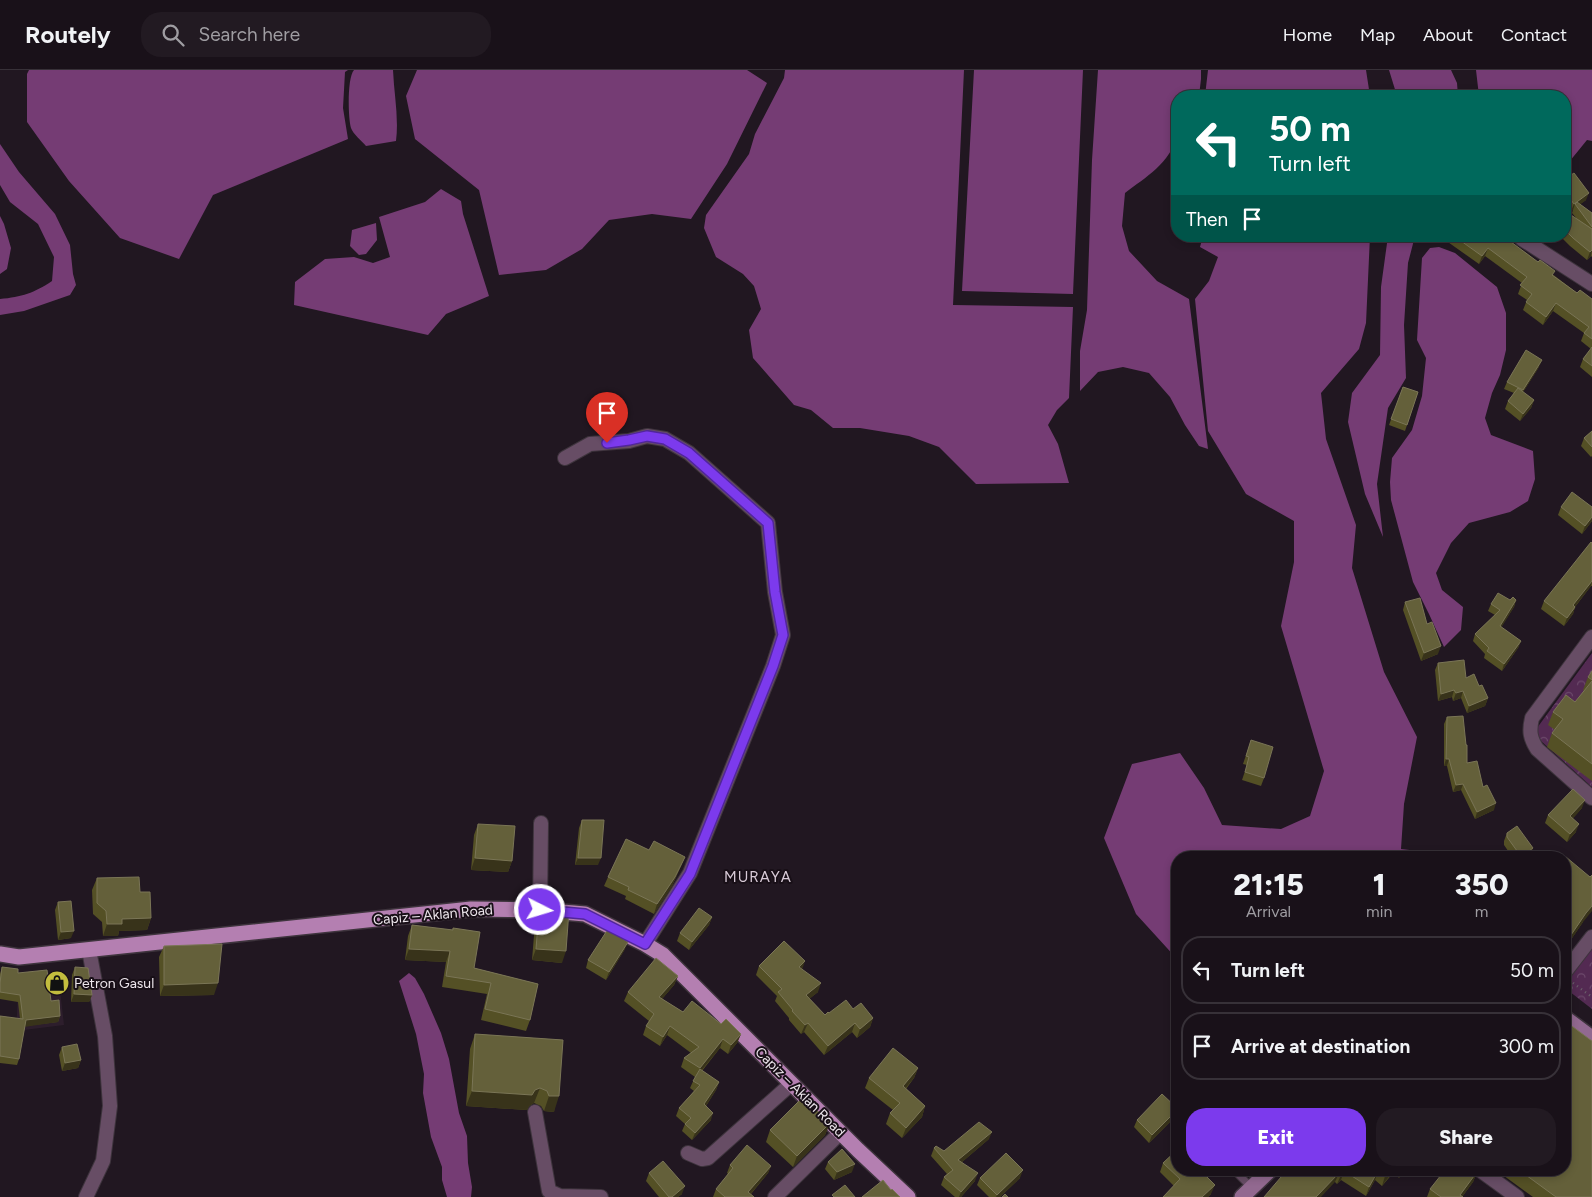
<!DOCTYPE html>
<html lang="en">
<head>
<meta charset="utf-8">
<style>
  :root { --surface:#191119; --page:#221a22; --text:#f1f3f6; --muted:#9f9da2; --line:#373138; --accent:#7c3aed }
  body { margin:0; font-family:Figtree,sans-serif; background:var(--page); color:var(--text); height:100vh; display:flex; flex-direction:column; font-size:19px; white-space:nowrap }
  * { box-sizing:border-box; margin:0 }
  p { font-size:16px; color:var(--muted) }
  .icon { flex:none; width:28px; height:28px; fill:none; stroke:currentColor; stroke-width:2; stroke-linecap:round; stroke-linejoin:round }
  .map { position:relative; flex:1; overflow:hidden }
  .sheet { position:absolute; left:1171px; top:781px; width:400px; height:325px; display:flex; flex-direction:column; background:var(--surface); border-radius:20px; box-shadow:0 2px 8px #0003,0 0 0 1px var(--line) }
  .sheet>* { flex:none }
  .banner { position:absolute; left:1171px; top:20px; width:400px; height:152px; border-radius:20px; box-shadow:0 2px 8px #0003,0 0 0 1px var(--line); background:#00695c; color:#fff; overflow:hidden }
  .pin { position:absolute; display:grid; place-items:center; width:42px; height:42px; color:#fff; margin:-51px -21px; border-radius:50% 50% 50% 0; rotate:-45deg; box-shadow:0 0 5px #0007 }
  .pin .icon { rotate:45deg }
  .me { position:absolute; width:55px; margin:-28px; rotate:95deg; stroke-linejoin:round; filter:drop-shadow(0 0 4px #0008) }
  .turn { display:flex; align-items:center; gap:18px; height:105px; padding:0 15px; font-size:22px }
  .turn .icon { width:65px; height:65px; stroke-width:2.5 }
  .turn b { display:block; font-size:35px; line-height:42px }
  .then { display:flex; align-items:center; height:48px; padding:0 15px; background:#0003; gap:10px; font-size:19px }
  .eta { display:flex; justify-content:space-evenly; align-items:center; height:85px; text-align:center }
  .eta b { font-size:30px; font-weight:800; line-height:35px }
  .primary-button { display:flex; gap:10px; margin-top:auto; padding:10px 15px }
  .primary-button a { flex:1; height:58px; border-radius:20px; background:var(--accent); color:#fff; font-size:20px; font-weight:800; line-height:58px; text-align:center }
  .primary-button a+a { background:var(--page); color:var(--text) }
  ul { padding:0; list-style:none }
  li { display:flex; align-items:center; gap:15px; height:68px; margin:0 10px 8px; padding:0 5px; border:2px solid var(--line); border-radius:20px }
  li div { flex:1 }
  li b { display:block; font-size:19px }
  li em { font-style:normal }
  header { display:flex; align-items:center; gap:30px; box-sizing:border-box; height:70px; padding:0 25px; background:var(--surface); border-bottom:1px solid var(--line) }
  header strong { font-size:24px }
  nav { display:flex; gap:28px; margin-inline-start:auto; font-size:18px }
  .search { width:350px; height:45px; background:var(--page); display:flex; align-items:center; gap:12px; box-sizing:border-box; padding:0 18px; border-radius:20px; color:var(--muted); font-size:19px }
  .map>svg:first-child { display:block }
  .built { fill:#2d1e2c }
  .park { fill:url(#park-crowns) }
  .water { fill:#753c74 }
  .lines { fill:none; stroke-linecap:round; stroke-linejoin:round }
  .lane-casing { stroke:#3e343d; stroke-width:9 }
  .street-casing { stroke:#3e343d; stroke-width:16 }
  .secondary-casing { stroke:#3e343d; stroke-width:18 }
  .primary-casing { stroke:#3e343d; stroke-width:18 }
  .path { stroke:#6d646d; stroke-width:2.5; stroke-dasharray:1 4; stroke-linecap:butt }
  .lane { stroke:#674d65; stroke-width:7 }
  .street { stroke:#674d65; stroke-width:14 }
  .secondary { stroke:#926990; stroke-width:15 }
  .primary { stroke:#b47fb1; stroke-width:15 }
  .wall { fill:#545025 }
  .shaded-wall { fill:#38331a }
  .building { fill:#64603a; stroke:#7a7556 }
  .route-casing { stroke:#51269a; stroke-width:12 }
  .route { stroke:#7c3aed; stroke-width:9 }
  .labels { text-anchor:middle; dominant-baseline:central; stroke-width:4; stroke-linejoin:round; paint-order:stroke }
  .street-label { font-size:14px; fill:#ede6ec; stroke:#180f17 }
  .poi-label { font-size:14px; fill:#ede6ec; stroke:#180f17; text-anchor:start }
  .neighbourhood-label { font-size:15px; letter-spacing:1px; fill:#d8cad7; stroke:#180f17 }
</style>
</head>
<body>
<header>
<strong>Routely</strong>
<div class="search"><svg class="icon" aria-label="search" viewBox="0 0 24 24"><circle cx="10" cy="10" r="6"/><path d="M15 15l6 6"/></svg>Search here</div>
<nav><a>Home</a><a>Map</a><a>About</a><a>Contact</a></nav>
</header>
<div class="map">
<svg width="1592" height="1127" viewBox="0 0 1592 1127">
  <defs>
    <pattern id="park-crowns" width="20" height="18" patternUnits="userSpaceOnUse" patternTransform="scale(1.25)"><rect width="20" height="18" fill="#532a52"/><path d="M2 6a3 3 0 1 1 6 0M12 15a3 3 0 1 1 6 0" fill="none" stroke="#6c496b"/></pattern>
  </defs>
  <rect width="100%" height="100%" fill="#211721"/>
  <path class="built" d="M58 902 64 955 16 961 19 906Z"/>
  <path class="park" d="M1592 583V717L1540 670 1537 666V658Z
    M1592 876V939L1565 918V912Z"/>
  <path class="water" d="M29 0H348L345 2 343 38 348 69 213 125 179 189 120 168 69 111 27 52V4Z
    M354 0H393C394 24 399 48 396 71L366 76C362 71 353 64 351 58 348 48 347 8 354 0Z
    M417 0H747L767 13 727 94 691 149 652 144 609 150 582 179 546 200 499 205 479 120 415 69 406 26Z
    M785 0H964L953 235 1073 237 1069 328 1057 340 1048 355 1058 374 1069 413 976 414 939 377 909 366 860 358H833L811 340 794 335 753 288 749 260 761 239 754 216 743 204 716 187 704 158 706 145 749 84 755 64 784 8Z
    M974 0H1083L1073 224 962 221Z
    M1098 0H1201V9L1199 26H1178C1178 38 1180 54 1177 66 1170 93 1146 107 1125 123L1122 156 1129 181 1157 211 1189 229 1208 379 1199 376 1185 355 1170 327 1149 303 1123 297 1098 302 1080 321V281L1087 240 1092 90Z
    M1208 0H1366L1370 26H1205Z
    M1389 0H1451L1457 13 1458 26H1397Z
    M1476 0H1592V71L1587 70 1565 97V26H1479Z
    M0 74 19 102 55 144 70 175 73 204 76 215 70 225 24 241 0 245V229C22 227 34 223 52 211L54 187 38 154 10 132 0 115Z
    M441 119 461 131 463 144 489 226 446 244 428 265 294 235 295 212 325 189 354 187 373 193 390 187 379 147 425 132Z
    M0 146 4 154 11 178 7 199 0 204Z
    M376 153 377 170 366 184 359 185 350 176 352 160Z
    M1203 166H1370L1366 253 1359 279 1321 323 1326 369 1356 455 1352 498 1384 602 1417 667 1404 734 1401 779 1435 783 1433 788H1178L1177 889 1136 844 1104 768 1132 694 1180 683 1204 718 1222 755 1281 759 1310 746 1324 701 1281 556 1294 492V451L1246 424 1208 361 1195 229 1209 211 1218 187 1200 177Z
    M1388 166H1415L1408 193 1404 255 1406 308 1388 338 1377 414 1383 467 1365 424 1348 352 1352 323 1380 285 1381 217Z
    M1439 177 1455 183 1497 217 1506 243V280L1500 305 1492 323 1485 348 1491 365 1533 381 1535 409 1528 431 1510 442 1469 453 1451 473 1436 503 1442 520 1463 537 1461 560 1444 577 1429 544 1413 512 1391 430 1390 412 1392 388 1412 360 1422 326 1426 288 1417 270 1422 188 1430 178Z
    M409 903 415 908 424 924 441 963 449 989 459 1043 467 1066 468 1093 472 1117 471 1127H447L442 1110V1097L431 1067 423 1023 424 1004 416 964 399 911Z"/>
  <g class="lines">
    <defs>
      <path id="lane" d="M1234 1100 1252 1118"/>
      <path id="street" d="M1522 169 1592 214
        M565 388 590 374 629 371 647 366 665 369 689 383 768 453 775 522 783 565 773 596 690 803 645 874
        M1592 567 1532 648C1529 661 1530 668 1537 679L1592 728
        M540 840 541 753
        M1565 902 1592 867
        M535 1042 549 1121 560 1126 601 1127
        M688 1083 702 1089 708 1088 791 1014
        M1480 1100 1517 1127
        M86 1127 103 1091 110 1036 105 966 89 880
        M775 1127 840 1063"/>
      <path id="secondary" d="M1565 948 1592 968
        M1242 1127 1270 1100"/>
      <path id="primary" d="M0 884 19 887 471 839 540 840 585 844 645 874 663 885 858 1080 908 1127"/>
    </defs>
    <use href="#lane" class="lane-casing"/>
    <use href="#street" class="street-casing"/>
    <use href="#secondary" class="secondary-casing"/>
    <use href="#primary" class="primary-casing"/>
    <path class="path" d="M1573 913 1592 927"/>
    <use href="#lane" class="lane"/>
    <use href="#street" class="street"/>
    <use href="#secondary" class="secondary"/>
    <use href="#primary" class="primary"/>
  </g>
  <path class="wall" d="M1565 109 1586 130 1580 134 1592 143V187L1591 186 1587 190 1570 176 1560 166H1565V141L1577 149 1572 143 1573 140 1571 141 1565 134Z
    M1446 166H1503L1577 223 1592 229V307L1580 297 1583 289 1591 279 1581 271 1584 263 1553 241 1543 255 1523 240 1527 230 1518 224 1522 213 1485 186 1479 194 1445 170Z
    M1539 297 1523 322 1534 330 1531 338 1520 351 1505 339 1508 331 1514 323 1504 319 1507 312Z
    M1403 317 1418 322 1405 361 1389 355Z
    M1592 361V386L1591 387 1581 376 1584 368Z
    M1561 437H1592V451L1582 464 1558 445Z
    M1592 473V516H1591L1575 537 1573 544 1564 556 1541 539 1544 531Z
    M1510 530H1516L1514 537 1501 557 1521 571 1518 578 1502 601 1484 588 1485 584 1473 571 1475 564 1495 545 1488 541 1491 534Z
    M1405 532 1427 554 1438 584 1421 591 1403 540Z
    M1438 593 1466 608 1479 616 1488 628 1485 636 1467 643 1461 628 1453 631 1452 627 1438 631 1435 600Z
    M1592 601V711L1547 677 1552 663 1555 660 1548 655 1553 642 1575 632 1584 621 1583 620 1588 607Z
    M1447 647 1467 693 1483 717 1494 740 1475 749 1461 720 1453 722 1447 696H1444V654Z
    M1251 670 1264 708 1261 716 1242 710 1247 695 1243 694Z
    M1582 738 1573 748 1576 762 1567 772 1545 753 1548 745Z
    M582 750 598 795H575L579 758Z
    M478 754 512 791 508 802 471 800 474 765Z
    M1507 763 1531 786 1528 788H1513L1504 775V771Z
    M649 780 685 787 681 796 672 816 654 844 625 829 626 826 604 816 608 807Z
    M1565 788 1583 852 1568 874 1565 872Z
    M97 808 140 822 151 848 147 860 119 861 118 866H103L102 852 93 844 92 820Z
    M58 832 71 868 58 870 55 840Z
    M539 841 562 893 532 890 535 853Z
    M712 847 709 855 689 880 677 871 680 863Z
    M412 855 452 860 453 858 474 898 538 914 530 950 526 961 481 950 487 924 442 917 446 892 405 890 408 866Z
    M164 876 214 925 160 926 159 887Z
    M625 879 606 910 586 898 588 890Z
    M759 896 802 900 818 922 809 929 825 945 853 939 873 948 870 957 857 968 852 962 824 985 804 962 801 964 789 950V948L775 931 777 926 756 905Z
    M2 897 18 903 51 931 60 946 58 952 25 956 19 989 17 995 0 993V946L20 949 18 932 0 929V904Z
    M75 897 92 925 89 932H71L72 905Z
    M678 906 674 915 662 929 683 942 721 954 741 964 737 973 728 984 720 978 702 1001 719 1012 716 1020 706 1036 711 1050 692 1070 682 1061 685 1054 676 1046 679 1038 694 1021 690 1018 695 1007 681 997 684 988 691 983 667 965 660 976 643 965 646 956 649 951 624 931 628 922Z
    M475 964 563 970 554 1042 544 1041 541 1036 534 1033 529 1036 527 1040 466 1036 470 979Z
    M62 977 81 990 78 998 62 1001 59 985Z
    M918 998 914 1008 906 1019 925 1036 922 1047 902 1068 886 1054 890 1043 893 1040 865 1018 869 1008Z
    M1175 1047 1149 1073 1134 1057 1137 1050Z
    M830 1053 825 1065 793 1097 766 1072 770 1060Z
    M989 1069 962 1092 975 1111 961 1127H955L941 1115 944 1107 947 1104 931 1086 934 1078 944 1081Z
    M828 1092 852 1102 834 1110 825 1099Z
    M1163 1093 1211 1124 1208 1127H1163L1174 1116 1160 1102Z
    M730 1095 771 1096 768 1103 751 1124 754 1127H713L716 1119 728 1104 727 1103Z
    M1287 1100H1405L1399 1108 1394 1102 1382 1116 1375 1110 1366 1126 1341 1110 1337 1114 1335 1112Z
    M1496 1100H1565L1592 1127H1533Z
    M1477 1102 1473 1112 1462 1127H1463H1427L1430 1119Z
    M649 1103 682 1124 678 1127H659L646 1111Z
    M980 1108H1020L1000 1127H989L977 1115Z"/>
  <path class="shaded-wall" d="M1589 123 1586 130 1577 137 1575 134 1573 140 1571 141 1574 134Z
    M1488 178 1485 186 1479 194 1482 186Z
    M1592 180 1591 186 1587 190 1590 182Z
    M1556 233 1553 241 1543 255 1546 247Z
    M1542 290 1539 297 1520 327 1523 320Z
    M1534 330 1531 338 1520 351 1523 344Z
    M1592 447V451L1582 464 1585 456Z
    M1592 511 1591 516 1570 543 1573 535Z
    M1516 530 1514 537 1498 563 1500 556Z
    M1575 537 1573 544 1564 556 1567 548Z
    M1521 571 1518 578 1502 601 1504 594Z
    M1441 576 1438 584 1421 591 1424 583Z
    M1454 620 1452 627 1438 631 1441 624Z
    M1463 621 1461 628 1453 631 1456 623Z
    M1488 628 1485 636 1467 643 1469 636Z
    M1446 689H1449L1447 696H1444Z
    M1463 714 1461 720 1453 722 1456 715Z
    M1585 730 1582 738 1568 754 1570 746Z
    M1496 733 1494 740 1475 749 1477 742Z
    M1579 754 1576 762 1567 772 1570 764Z
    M1533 778 1531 786 1528 788H1519L1520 785Z
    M685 787 681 796 672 816 654 844 657 834Z
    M475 788 512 791 508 802 471 800Z
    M578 788H601L598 795H575Z
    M1592 836V841L1583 852 1568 874 1571 865 1586 843Z
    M712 847 709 855 689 880 692 872Z
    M151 848 147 860 119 861 118 866H103L107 854 122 849Z
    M74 861 71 868 58 870 61 862Z
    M628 872 625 879 606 910 609 902Z
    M409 879 450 881 446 892 405 890Z
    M536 879 566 881 562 893 532 890Z
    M805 891 802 900 799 897Z
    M678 906 674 915 656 936 659 927Z
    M218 913 214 925 160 926 164 915Z
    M821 913 818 922 803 934 806 925Z
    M74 924 92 925 89 932H71Z
    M60 946 58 952 24 957 26 950Z
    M873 948 870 957 857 968 860 959Z
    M808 953 804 962 801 964 805 955Z
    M855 953 852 962 824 985 828 976Z
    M670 956 667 965 660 976 663 967Z
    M741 964 737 973 728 984 731 975Z
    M723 969 720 978 696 1007 700 998Z
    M81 990 78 998 62 1001 65 993Z
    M918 998 914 1008 899 1026 903 1016Z
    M719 1012 716 1020 702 1042 704 1034Z
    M540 1018 534 1033 529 1036 527 1040 466 1036 472 1021Z
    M549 1026H559L554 1042 544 1041Z
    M925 1036 922 1047 902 1068 906 1058Z
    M1178 1039 1175 1047 1149 1073 1152 1065Z
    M713 1043 711 1050 692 1070 695 1063Z
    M830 1053 825 1065 793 1097 797 1086Z
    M992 1062 989 1069 955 1098 958 1090Z
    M855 1094 852 1102 834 1110 837 1102Z
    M771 1096 768 1103 748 1127V1122Z
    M1023 1100 1020 1108 1000 1127H996L997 1125Z
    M1391 1100H1394L1382 1116 1385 1106Z
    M1402 1100H1405L1399 1108Z
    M1344 1101 1341 1110 1337 1114 1341 1105Z
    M1378 1101 1375 1110 1366 1126 1369 1117Z
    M1477 1102 1473 1112 1462 1127 1460 1125Z
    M978 1103 975 1111 961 1127H959L961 1122Z
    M1339 1103 1335 1112 1321 1127H1315Z
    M1215 1115 1211 1124 1208 1127H1202Z
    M685 1116 682 1124 678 1127H672Z"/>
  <path class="building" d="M1574 103 1589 123 1574 134 1565 122V109Z
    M1577 132 1592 143V157L1575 134Z
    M1565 141 1592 159V180L1590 182 1573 168 1565 160Z
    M1454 166H1503L1538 192 1540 190 1555 201 1552 205 1577 223 1580 220 1592 229V269L1584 263 1589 257 1556 233 1546 247 1526 232 1532 224 1520 215 1527 207 1488 178 1482 186Z
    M1592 277V296L1583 289Z
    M1526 280 1542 290 1523 320 1507 312Z
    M1403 317 1418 322 1407 355 1391 349Z
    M1518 318 1534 330 1523 344 1508 331Z
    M1592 361V377L1584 368Z
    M1572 422 1592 437V447L1585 456 1561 437Z
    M1591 472 1592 473V511L1573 535 1575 537 1567 548 1544 531Z
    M1498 523 1510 530 1513 527 1516 530 1500 556 1521 571 1504 594 1487 581 1489 578 1475 564 1500 540 1491 534Z
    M1420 528 1427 554 1432 552 1441 576 1424 583 1405 532Z
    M1464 590 1466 608 1474 604 1479 616 1482 615 1488 628 1469 636 1463 621 1456 623 1454 620 1441 624 1438 593Z
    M1592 601V610L1588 607Z
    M1592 611V694L1552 663 1563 649 1553 642 1566 625 1575 632Z
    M1463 646 1466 675H1467V693L1477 691 1483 717 1487 715 1496 733 1477 742 1463 714 1456 715 1449 689H1446L1447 647Z
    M1251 670 1273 677 1264 708 1245 702 1249 687 1246 686Z
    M1573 719 1585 730 1570 746 1579 754 1570 764 1548 745Z
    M582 750H604L601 788H578Z
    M478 754 515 756 512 791 475 788Z
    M1517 756 1533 778 1524 785H1520L1507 767V763Z
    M626 769 649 780 654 771 685 787 675 807 657 834 628 820 629 817 608 807Z
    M1485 787H1509V788H1485Z
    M1566 787 1590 807 1592 805V836L1586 843 1571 865 1565 860V788Z
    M139 807 140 822H150L151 848 122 849V854H107L106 841 97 833V808Z
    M71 831 74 861 61 862 58 832Z
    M699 838 712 847 692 872 680 863Z
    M569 840 566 881 536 879 539 841Z
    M412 855 453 860V858L480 862 474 898 538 914 530 950 485 939 491 913 446 906 450 881 409 879Z
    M608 859 628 872 609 902 588 890Z
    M784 871 805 891 799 897 821 913 806 925 825 945 828 942 829 943 846 930 853 939 861 933 873 948 860 959 855 953 828 976 808 953 805 955 792 941 793 940 778 922 782 919 759 896Z
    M222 874 218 913 164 915V876Z
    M656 888 678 906 659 927 683 942 692 931 721 954 726 949 741 964 731 975 723 969 700 998 684 988 699 977 670 956 663 967 646 956 654 944 628 922Z
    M2 897 18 899V903L47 900 51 931 59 930 60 946 26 950 19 989 0 986V946L23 949 20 925 0 922V913Z
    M75 897 88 898 92 925 74 924Z
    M1565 951 1592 971V1127H1556L1519 1100H1565Z
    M475 964 563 970 559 1026H549L547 1021 540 1018 535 1020 532 1025 472 1021Z
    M77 974 81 990 65 993 62 977Z
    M893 978 918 998 903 1016 925 1036 906 1058 890 1043 900 1033 869 1008Z
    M700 999 719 1012 704 1034 713 1043 695 1063 685 1054 691 1048 679 1038 700 1015 693 1011Z
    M1162 1024 1178 1039 1152 1065 1137 1050Z
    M803 1027 830 1053 797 1086 770 1060Z
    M979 1052 992 1062 958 1090 978 1103 961 1122 944 1107 953 1100 934 1078 936 1076 944 1081Z
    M747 1075 771 1096 748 1122 754 1127H725L716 1119 733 1098 730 1095Z
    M842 1079 855 1094 837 1102 828 1092Z
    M1178 1079V1100H1200L1215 1115 1202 1127H1163L1180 1109 1163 1093Z
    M1006 1083 1023 1100 997 1125 980 1108Z
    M663 1091 685 1116 672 1127H669L649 1103Z
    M1287 1100H1391L1385 1106 1378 1101 1369 1117 1344 1101 1341 1105 1339 1103 1316 1127H1264Z
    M1445 1100H1475L1477 1102 1460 1125 1463 1127H1441L1430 1119Z
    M883 1110 891 1120 892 1119 900 1127H862Z
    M845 1115 855 1127H834L832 1125Z
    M1005 1124 1008 1127H1002Z"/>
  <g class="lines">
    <defs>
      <path id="route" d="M540 840 585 844 645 874 690 804 773 596 783 565 775 522 768 453 689 383 665 369 647 366 629 370 607 373"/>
    </defs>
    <use href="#route" class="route-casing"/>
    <use href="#route" class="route"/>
  </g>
  <defs>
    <symbol id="shop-disc" viewBox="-11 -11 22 22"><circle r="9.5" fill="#c3bd3e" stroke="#180f17"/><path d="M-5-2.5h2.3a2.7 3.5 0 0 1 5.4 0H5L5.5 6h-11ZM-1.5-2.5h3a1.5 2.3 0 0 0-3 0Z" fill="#111"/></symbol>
  </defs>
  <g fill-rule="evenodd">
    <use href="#shop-disc" x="43" y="899" width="28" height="28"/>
  </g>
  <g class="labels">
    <g class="street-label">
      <text transform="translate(433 845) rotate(-5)">Capiz – Aklan Road</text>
      <text transform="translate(800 1022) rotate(45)">Capiz – Aklan Road</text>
    </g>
    <g class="poi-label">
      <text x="74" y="913">Petron Gasul</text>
    </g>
    <g class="neighbourhood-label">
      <text x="758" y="807">MURAYA</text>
    </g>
  </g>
</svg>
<div class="pin" style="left:607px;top:373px;background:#d93025"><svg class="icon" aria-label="arrive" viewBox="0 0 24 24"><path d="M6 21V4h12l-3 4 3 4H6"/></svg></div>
<svg class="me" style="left:540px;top:840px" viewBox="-20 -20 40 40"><circle r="17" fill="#7c3aed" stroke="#fff" stroke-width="3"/><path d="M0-11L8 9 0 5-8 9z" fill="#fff"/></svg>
<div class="banner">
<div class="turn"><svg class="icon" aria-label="left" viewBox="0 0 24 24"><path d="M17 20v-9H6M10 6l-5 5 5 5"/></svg><div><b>50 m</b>Turn left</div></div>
<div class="then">Then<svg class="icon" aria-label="arrive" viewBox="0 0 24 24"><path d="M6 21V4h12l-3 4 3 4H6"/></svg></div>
</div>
<section class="sheet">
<div class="eta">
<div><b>21:15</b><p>Arrival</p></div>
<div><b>1</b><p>min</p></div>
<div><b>350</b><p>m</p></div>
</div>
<ul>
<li><svg class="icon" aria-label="left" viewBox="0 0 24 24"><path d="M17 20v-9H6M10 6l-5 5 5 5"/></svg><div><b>Turn left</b></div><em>50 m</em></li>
<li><svg class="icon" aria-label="arrive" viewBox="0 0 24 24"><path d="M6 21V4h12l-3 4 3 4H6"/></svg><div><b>Arrive at destination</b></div><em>300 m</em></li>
</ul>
<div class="primary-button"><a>Exit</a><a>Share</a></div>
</section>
</div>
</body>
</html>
